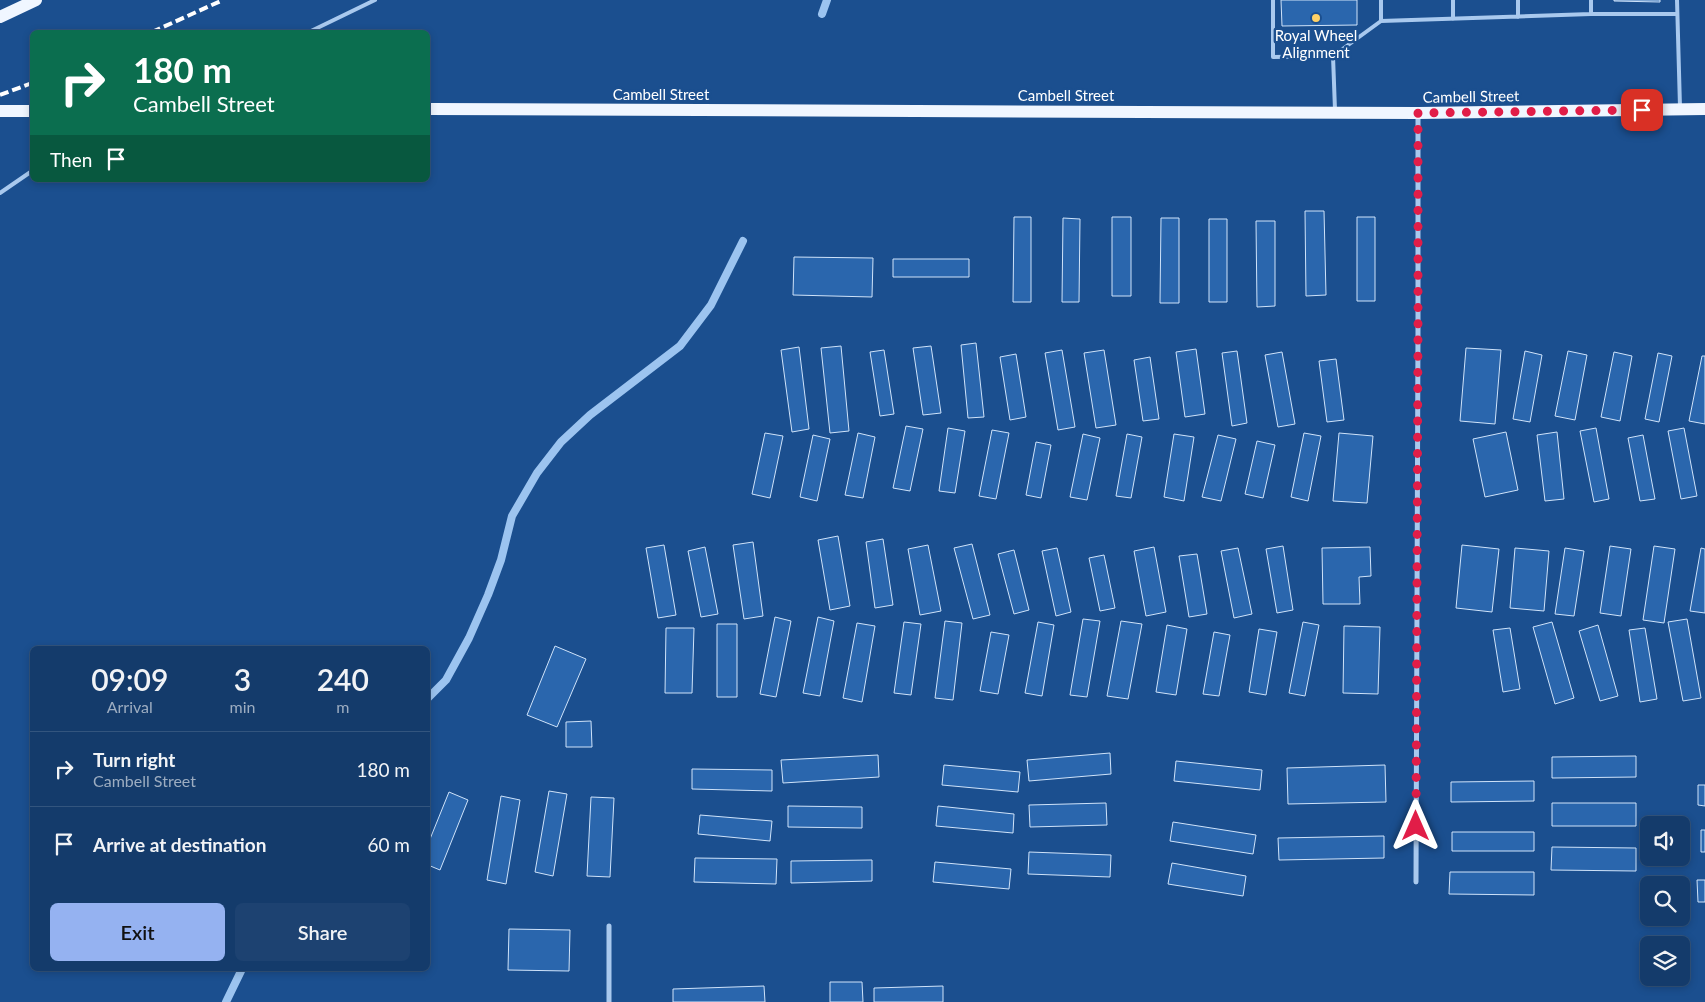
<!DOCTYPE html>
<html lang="en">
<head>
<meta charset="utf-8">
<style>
  :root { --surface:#143b6b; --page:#1d4271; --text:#f1f3f6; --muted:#9dadc1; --line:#33557e; --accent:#95b2f1 }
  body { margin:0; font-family:Lato,sans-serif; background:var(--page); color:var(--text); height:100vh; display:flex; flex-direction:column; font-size:19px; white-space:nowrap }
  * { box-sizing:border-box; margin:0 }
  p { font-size:16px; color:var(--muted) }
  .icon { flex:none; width:28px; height:28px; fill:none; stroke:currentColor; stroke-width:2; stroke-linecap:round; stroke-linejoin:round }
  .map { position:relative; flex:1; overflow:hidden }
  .panel { position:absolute; left:30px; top:646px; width:400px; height:325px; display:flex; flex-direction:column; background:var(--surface); border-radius:8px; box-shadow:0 2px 8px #0003,0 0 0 1px var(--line) }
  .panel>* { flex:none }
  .hud { position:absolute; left:30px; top:30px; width:400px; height:152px; border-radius:8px; box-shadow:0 2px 8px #0003,0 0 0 1px var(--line); background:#0b6e4f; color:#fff; overflow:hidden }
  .tools { position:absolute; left:1640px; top:816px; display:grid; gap:10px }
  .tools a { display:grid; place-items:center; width:50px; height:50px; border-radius:8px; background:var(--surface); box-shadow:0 2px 8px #0003,0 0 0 1px var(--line); font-size:25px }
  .pin { position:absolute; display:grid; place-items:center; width:42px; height:42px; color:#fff; margin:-21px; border-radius:10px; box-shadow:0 2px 8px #0006 }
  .me { position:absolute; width:55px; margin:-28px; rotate:0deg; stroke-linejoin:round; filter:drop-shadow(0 0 4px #0008) }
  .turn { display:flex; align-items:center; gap:18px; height:105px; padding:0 20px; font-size:22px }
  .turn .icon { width:65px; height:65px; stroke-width:2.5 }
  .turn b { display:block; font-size:35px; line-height:42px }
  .then { display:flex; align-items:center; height:48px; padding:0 20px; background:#0003; gap:10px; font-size:19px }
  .eta { display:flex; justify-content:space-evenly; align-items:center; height:85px; text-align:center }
  .eta b { font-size:30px; font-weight:600; line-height:35px }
  .primary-button { display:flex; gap:10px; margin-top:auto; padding:10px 20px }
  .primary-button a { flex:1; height:58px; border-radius:8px; background:var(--accent); color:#111; font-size:20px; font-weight:600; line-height:58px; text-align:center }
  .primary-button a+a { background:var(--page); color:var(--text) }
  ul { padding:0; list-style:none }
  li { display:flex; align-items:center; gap:15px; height:75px; padding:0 20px; border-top:1px solid var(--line) }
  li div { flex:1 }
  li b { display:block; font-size:19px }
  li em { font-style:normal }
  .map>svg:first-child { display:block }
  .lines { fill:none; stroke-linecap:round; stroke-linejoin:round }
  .stream { stroke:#9cc4f0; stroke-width:8 }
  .building { fill:#2a66ad; stroke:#cfe3fa }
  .lane { stroke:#a9c9ee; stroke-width:4 }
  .street { stroke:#a9c9ee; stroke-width:5 }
  .primary { stroke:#f0f6ff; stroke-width:12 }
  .rail { stroke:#fff; stroke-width:4; stroke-dasharray:9 4; stroke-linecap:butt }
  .route { stroke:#e11d48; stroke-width:9; stroke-dasharray:0 16.2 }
  .poi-dot { fill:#ffd166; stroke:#1b4f8f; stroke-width:2 }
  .labels { text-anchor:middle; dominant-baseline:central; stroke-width:5; stroke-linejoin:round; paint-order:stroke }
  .poi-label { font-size:15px; fill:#fff; stroke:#1b4f8f }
  .street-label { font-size:15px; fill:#fff; stroke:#1b4f8f }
</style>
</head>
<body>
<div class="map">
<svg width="1705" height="1002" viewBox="0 0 1705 1002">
  <rect width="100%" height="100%" fill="#1b4f8f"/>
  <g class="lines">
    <path class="stream" d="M822 14 827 0
      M428 698 446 680 469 638 488 595 501 560 512 516 537 473 561 442 590 415 680 346 711 305 743 241
      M226 1002 242 969"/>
  </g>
  <path class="building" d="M1281 0H1357V25L1282 26Z
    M1614 0H1660V2L1614 1Z
    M1305 211H1324L1326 295 1306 296Z
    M1014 217H1031V302H1013Z
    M1112 217H1131V296H1112Z
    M1357 217H1375V301H1357Z
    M1063 218 1080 219 1079 302H1062Z
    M1161 218H1179V303H1160Z
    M1209 219H1227V302H1209Z
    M1256 221H1275V306L1257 307Z
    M794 257 873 258 872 297 793 295Z
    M893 259H969V277H893Z
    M976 343 984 417 968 418 961 345Z
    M841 346 849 431 830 433 821 348Z
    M931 346 941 413 923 415 913 348Z
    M799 347 809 429 792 432 781 350Z
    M1466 348 1501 350 1495 424 1460 421Z
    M1196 349 1205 414 1185 417 1176 352Z
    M884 350 894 414 880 416 870 352Z
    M1062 350 1075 427 1058 430 1045 353Z
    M1104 350 1116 425 1096 428 1084 353Z
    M1237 351 1247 423 1232 426 1222 353Z
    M1525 351 1542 355 1530 422 1513 419Z
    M1568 351 1587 355 1575 420 1555 416Z
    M1282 352 1295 424 1278 427 1265 355Z
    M1614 352 1632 356 1620 421 1601 417Z
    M1658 353 1672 356 1659 422 1645 419Z
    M1016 354 1026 417 1010 420 1000 357Z
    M1702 356H1705V424L1689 421Z
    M1150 357 1159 419 1143 421 1134 360Z
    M1336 359 1344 420 1327 422 1319 361Z
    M906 426 923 429 910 491 893 488Z
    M948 428 965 431 955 493 939 491Z
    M1596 428 1609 499 1594 502 1580 431Z
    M1684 428 1697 496 1681 499 1668 431Z
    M992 430 1009 433 996 499 979 496Z
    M1506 432 1518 490 1485 497 1473 439Z
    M1557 432 1564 499 1545 501 1537 435Z
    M765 433 783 436 770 498 752 494Z
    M858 433 875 437 863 498 845 495Z
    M1304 433 1321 436 1308 501 1291 497Z
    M1339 433 1373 436 1367 503 1333 501Z
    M1083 434 1100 438 1087 500 1070 497Z
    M1127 434 1142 437 1131 498 1116 496Z
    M1174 434 1194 437 1184 501 1164 497Z
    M813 435 830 439 817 501 800 497Z
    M1218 435 1236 439 1221 501 1202 497Z
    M1643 435 1655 499 1640 501 1628 438Z
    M1257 441 1275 445 1263 498 1245 494Z
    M1036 442 1051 445 1041 498 1026 495Z
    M838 536 850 606 830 610 818 540Z
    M883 539 893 605 875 608 866 542Z
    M753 542 763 616 744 619 733 545Z
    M972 544 990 615 973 619 954 548Z
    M664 545 676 615 658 618 646 548Z
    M928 545 941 611 920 615 908 549Z
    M1462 545 1499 549 1492 612 1456 608Z
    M1283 546 1293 610 1277 613 1266 549Z
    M1610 546 1631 549 1621 616 1600 613Z
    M1654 546 1675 549 1664 623 1643 620Z
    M705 547 718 614 701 617 688 551Z
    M1154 547 1166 612 1146 616 1134 551Z
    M1370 547 1371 576 1359 577 1360 604H1323L1322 548Z
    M1057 548 1071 612 1056 616 1042 551Z
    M1238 548 1252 614 1234 618 1221 551Z
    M1515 548 1549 551 1544 611 1510 608Z
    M1565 548 1584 551 1574 616 1555 614Z
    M1701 548 1705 549V613L1690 611Z
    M1014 550 1029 610 1014 614 998 554Z
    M1197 554 1207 614 1189 617 1179 556Z
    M1104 555 1115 608 1100 611 1089 558Z
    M775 617 791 621 776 697 760 694Z
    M818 617 834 621 820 696 803 693Z
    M1083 619 1100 621 1087 697 1070 695Z
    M1687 619 1701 698 1683 701 1668 622Z
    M945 621 962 623 953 700 935 698Z
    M1121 621 1142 624 1128 699 1107 696Z
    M904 622 921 624 911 695 894 693Z
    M1038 622 1054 625 1042 696 1025 693Z
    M1303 622 1319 625 1305 696 1289 693Z
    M1552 622 1574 698 1555 704 1533 627Z
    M857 623 875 626 862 702 843 698Z
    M717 624H737V697H717Z
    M1167 625 1187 629 1176 695 1156 692Z
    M1598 625 1618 696 1600 701 1579 631Z
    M1344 626 1380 627 1378 694 1343 693Z
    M666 628H694L692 693H665Z
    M1510 628 1520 689 1503 692 1493 630Z
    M1645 628 1657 699 1640 702 1629 630Z
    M1259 629 1277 632 1266 695 1249 692Z
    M991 632 1009 635 998 694 980 691Z
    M1214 632 1230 635 1219 696 1203 694Z
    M555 646 586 659 557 727 527 715Z
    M591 721 592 747H566V722Z
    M1110 753 1111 774 1029 781 1027 760Z
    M878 755 879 777 783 783 781 760Z
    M1636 756V777L1552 778V757Z
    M1176 761 1262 770 1260 790 1174 781Z
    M944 765 1020 772 1018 792 942 785Z
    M1385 765 1386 802 1288 804 1287 768Z
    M692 769 772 770V791L692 789Z
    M1534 781V801L1451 802V782Z
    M1698 785H1705V806L1698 805Z
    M549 791 567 794 553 876 535 872Z
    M449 792 468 800 440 870 428 865V844Z
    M501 796 520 800 506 884 487 880Z
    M591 797 614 798 610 877 587 876Z
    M1106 803 1107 825 1030 827 1029 805Z
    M1552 803H1636V826H1552Z
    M788 806 862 807V828L788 827Z
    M938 806 1014 814 1013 833 936 826Z
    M700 815 772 821 770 841 698 834Z
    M1173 822 1256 835 1253 854 1170 841Z
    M1701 830H1705V852H1701Z
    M1452 832H1534V851H1452Z
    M1384 836V858L1279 860 1278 838Z
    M1552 847 1636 848V871L1551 870Z
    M1029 852 1111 855 1110 877 1028 874Z
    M695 858 777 859 776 884 694 882Z
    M872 860V881L791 883V861Z
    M935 862 1011 869 1009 889 933 882Z
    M1172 863 1246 876 1243 896 1168 884Z
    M1450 872H1534V895L1449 894Z
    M1697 880H1705V902H1698Z
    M509 929 570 930 569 971 508 970Z
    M830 982H862L863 1002H830Z
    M764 986 765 1002H673V989Z
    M943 986V1002H874V988Z"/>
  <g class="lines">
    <path class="lane" d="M1273 0V57L1333 56
      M1381 0V21L1591 14V0
      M1453 0V19
      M1518 0V17
      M1677 0 1680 107
      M1591 14H1677
      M309 32 375 0
      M1335 110 1333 56 1381 21
      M0 193 32 171"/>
    <path class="street" d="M1416 882 1418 328V113
      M609 1002V926"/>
    <path class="primary" d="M0 17 36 0
      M428 109 1418 113 1705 109
      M0 111H32"/>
    <path class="rail" d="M152 32 223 0
      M0 95 32 83"/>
  </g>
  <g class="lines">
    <path class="route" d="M1416 826 1418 328V113L1642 110"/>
  </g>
  <circle class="poi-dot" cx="1316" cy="18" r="5"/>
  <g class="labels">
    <g class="poi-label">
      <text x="1316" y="35">Royal Wheel<tspan x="1316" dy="17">Alignment</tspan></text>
    </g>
    <g class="street-label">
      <text x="661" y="94">Cambell Street</text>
      <text x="1066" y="95">Cambell Street</text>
      <text transform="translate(1471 96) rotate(-1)">Cambell Street</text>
    </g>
  </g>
</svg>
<div class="tools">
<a><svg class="icon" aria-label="sound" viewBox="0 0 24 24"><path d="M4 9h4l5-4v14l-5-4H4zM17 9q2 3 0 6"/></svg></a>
<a><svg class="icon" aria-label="search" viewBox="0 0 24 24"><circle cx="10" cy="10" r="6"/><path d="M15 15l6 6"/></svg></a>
<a><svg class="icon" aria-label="layers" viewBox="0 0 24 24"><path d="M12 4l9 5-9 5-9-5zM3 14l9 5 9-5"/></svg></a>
</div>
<div class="pin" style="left:1642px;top:110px;background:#d93025"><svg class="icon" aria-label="arrive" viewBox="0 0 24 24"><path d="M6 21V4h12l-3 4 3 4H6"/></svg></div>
<svg class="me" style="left:1416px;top:826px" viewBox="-20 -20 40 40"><path d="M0-17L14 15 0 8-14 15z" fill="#e11d48" stroke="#fff" stroke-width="4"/></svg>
<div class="hud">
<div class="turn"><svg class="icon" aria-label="right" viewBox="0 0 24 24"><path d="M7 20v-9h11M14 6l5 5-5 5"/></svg><div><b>180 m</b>Cambell Street</div></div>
<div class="then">Then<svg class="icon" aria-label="arrive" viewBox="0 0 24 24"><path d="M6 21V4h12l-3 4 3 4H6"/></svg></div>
</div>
<section class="panel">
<div class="eta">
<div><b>09:09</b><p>Arrival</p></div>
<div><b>3</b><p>min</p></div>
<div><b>240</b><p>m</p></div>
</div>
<ul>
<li><svg class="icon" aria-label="right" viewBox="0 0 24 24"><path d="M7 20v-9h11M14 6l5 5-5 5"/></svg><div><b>Turn right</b><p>Cambell Street</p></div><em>180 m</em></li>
<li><svg class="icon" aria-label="arrive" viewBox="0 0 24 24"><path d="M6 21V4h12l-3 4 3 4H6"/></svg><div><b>Arrive at destination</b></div><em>60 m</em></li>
</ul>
<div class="primary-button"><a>Exit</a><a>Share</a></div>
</section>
</div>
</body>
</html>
